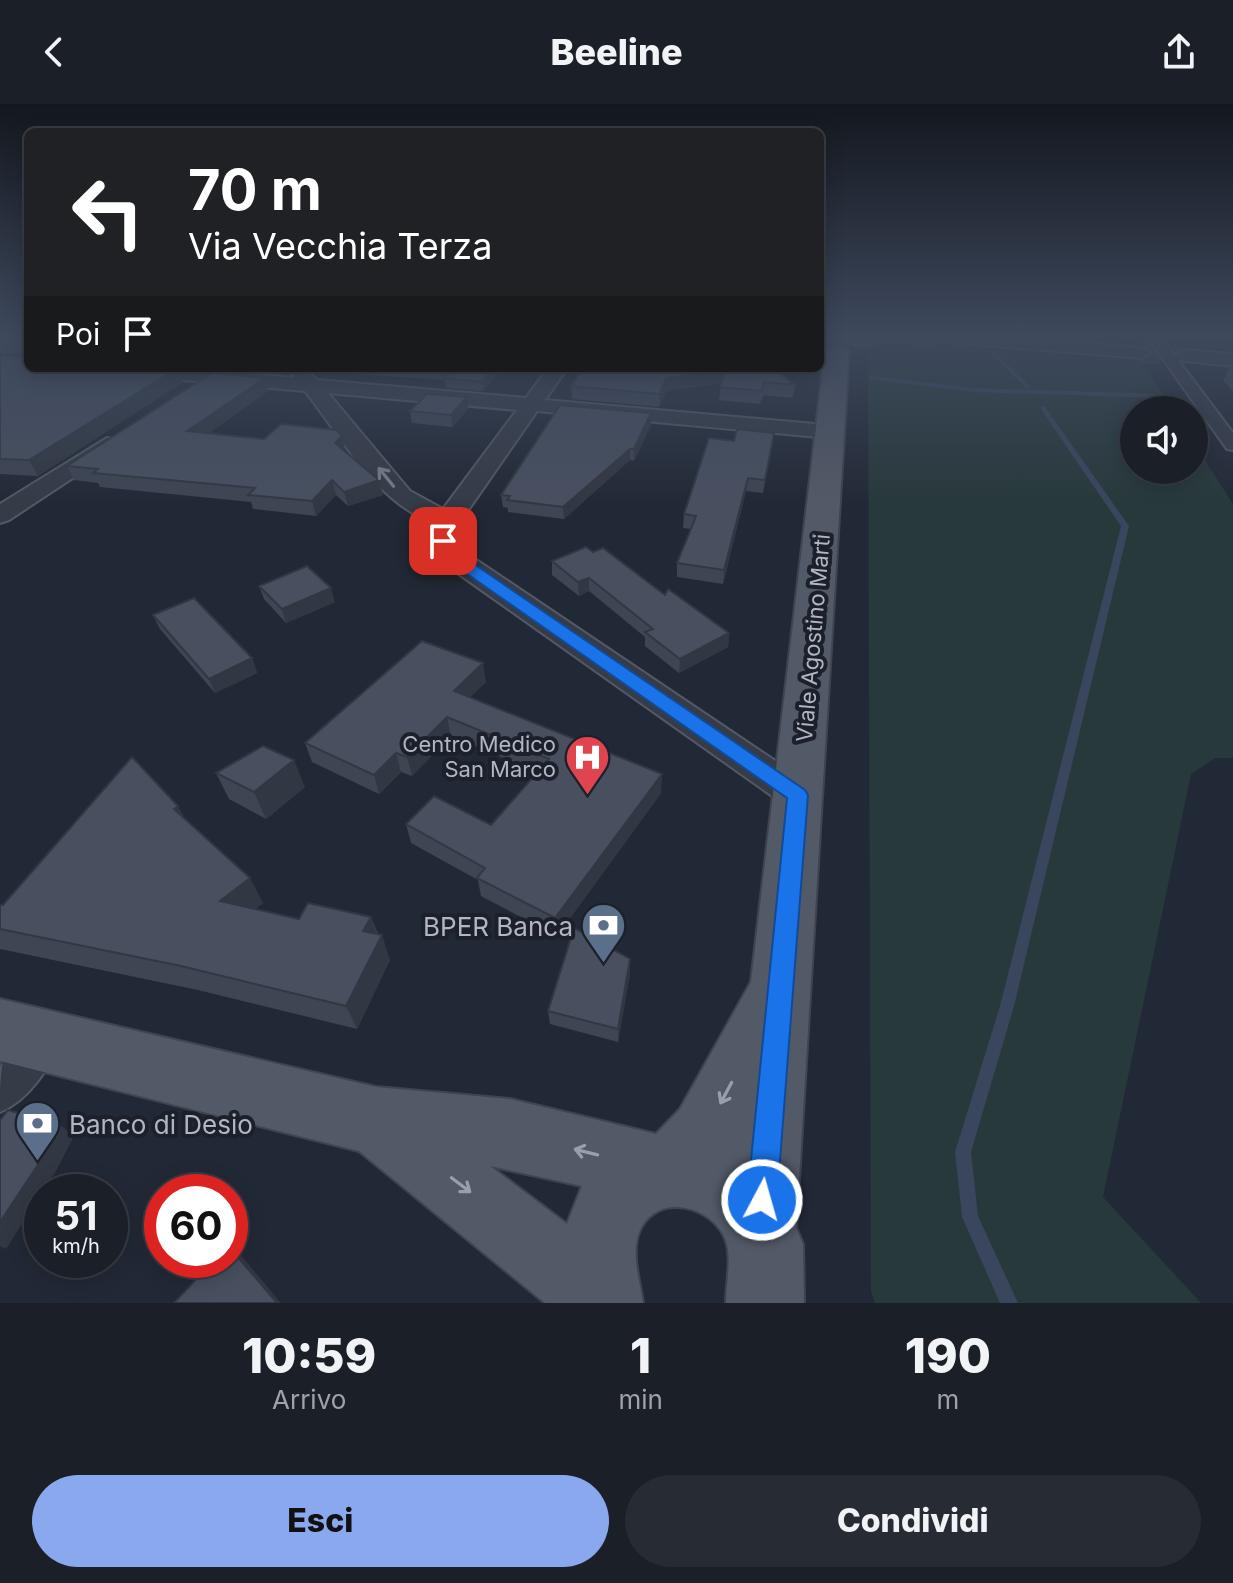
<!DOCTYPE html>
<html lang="it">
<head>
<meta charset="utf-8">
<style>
  :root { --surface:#1a1f28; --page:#272c34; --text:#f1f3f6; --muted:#9fa2a8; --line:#383d45; --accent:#8aa8ee }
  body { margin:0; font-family:Inter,sans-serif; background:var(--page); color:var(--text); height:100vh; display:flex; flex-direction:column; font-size:30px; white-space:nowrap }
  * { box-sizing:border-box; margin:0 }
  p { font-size:26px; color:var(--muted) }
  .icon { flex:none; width:44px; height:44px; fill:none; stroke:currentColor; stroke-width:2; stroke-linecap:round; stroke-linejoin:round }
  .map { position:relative; height:1199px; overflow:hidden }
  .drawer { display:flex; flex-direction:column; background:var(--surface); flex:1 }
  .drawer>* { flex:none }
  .banner { position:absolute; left:24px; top:24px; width:800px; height:244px; border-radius:12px; box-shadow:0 4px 20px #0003,0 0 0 2px var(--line); background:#202124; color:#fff; overflow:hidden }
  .fabs { position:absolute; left:1120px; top:292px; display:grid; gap:16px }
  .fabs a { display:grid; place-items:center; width:88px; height:88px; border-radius:50%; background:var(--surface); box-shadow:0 4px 20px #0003,0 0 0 2px var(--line); font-size:40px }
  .speed { position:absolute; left:24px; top:1070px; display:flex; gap:16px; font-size:40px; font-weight:700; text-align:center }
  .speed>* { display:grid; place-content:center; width:104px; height:104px; border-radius:50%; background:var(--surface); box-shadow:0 4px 20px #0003,0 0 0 2px var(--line); line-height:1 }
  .speed small { font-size:20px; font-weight:400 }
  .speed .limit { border:12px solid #d22; background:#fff; color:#111 }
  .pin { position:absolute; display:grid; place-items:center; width:68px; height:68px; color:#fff; margin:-34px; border-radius:16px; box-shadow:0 4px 12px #0006 }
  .me { position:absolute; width:88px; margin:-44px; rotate:6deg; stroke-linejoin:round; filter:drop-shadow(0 0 6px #0008) }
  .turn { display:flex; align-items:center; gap:28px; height:168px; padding:0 32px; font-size:36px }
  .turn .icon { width:104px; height:104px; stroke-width:2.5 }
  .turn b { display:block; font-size:56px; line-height:68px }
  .then { display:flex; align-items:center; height:76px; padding:0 32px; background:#0003; gap:16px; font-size:30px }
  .eta { display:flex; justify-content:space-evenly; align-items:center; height:136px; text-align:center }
  .eta b { font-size:48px; font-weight:800; line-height:56px }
  .cta { display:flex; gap:16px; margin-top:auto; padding:16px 32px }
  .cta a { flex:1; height:92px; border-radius:48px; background:var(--accent); color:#111; font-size:32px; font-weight:800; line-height:92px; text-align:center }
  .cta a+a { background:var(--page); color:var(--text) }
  header { display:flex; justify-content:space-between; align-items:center; height:104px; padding:0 32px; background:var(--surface); font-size:36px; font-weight:800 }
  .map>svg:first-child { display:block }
  .green { fill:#28393b }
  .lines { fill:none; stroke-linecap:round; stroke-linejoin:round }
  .stream { fill:#39465e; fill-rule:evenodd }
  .minor-tunnel { stroke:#373e4b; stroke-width:20; stroke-dasharray:20 10; stroke-linecap:butt }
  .pedestrian-casing { stroke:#535964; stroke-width:4 }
  .minor-casing { stroke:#535964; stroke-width:4 }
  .primary-casing { stroke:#3f4450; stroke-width:4 }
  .pedestrian { fill:#353b47; fill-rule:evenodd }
  .minor { fill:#353b47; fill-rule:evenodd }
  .primary { fill:#535a67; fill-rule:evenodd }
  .wall { fill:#3e4553 }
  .shaded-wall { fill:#323843 }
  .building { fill:#485060; stroke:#323843; stroke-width:2 }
  .oneway { stroke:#797f8b }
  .oneway2 { stroke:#999fac }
  .route { fill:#1a73e8; stroke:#114b97; stroke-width:2 }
  .labels { text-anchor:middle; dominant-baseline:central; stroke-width:8; stroke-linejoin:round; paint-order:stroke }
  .street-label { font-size:22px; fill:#b0b6c3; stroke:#1b202b }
  .poi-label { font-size:22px; fill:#b0b6c3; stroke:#1b202b; text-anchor:end }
  .near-poi-label { font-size:26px; fill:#b0b6c3; stroke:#1b202b; text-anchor:end }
</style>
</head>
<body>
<header><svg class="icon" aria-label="back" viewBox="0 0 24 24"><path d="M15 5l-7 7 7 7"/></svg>Beeline<svg class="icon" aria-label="share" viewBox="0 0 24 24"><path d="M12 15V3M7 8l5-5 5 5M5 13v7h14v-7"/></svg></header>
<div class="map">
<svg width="1233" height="1199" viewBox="0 0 1233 1199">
  <rect width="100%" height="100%" fill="#222936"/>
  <path class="green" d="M920 239 1142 257 1173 306H1134V366H1194V339L1233 400V654H1215L1191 670 1103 1093 1201 1199H875L871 1187 868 249 879 244Z"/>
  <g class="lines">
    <path class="stream" d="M992 245 1030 282V284H1026L989 247Z
      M871 272 974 284 1163 290 1166 292 1163 294 974 288 869 275 868 274Z
      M1043 302 1045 303 1129 422 1014 902 971 1048 978 1112 1018 1199H1000L962 1113 955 1048 1000 902 1121 422 1040 304Z"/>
    <path class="minor-tunnel" d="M1141 249 1183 252"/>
    <defs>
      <path id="pedestrian" d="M1146 231H1159L1233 329V346L1227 345Z"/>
      <path id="minor" d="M869 231H991L1141 244 1150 249 1141 254 933 237 876 239 870 238Z
        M1183 246 1233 250V262L1176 256 1174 252Z
        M108 264H182L295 274 291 269 294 265 304 264 317 276 526 294 548 264H567L545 296 837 322 840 327 837 332 829 334 537 307 462 415 456 437 460 445 811 681 817 691 811 701 798 706 785 701 439 456 430 437 435 419C379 402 340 331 305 287L117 270ZM328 289 517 306 443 405 410 387Z
        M107 334 115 336 118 341 115 346 9 416 0 419V400Z
        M37 911 54 918 62 935C50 963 29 996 0 1008 0 965 0 930 37 911Z"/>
      <path id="primary" d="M820 231H892L889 236 863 243 823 236Z
        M837 240 849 247 796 1124 803 1140 804 1199H726C726 1181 732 1155 726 1137 714 1102 658 1087 640 1126 630 1148 640 1177 643 1199H545L359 1047 0 957V895L376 983 510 995 656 1030 680 1005 751 878 825 247ZM490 1062 582 1082 567 1120Z"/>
    </defs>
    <use href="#pedestrian" class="pedestrian-casing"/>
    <use href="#minor" class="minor-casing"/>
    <use href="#primary" class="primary-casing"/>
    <use href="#pedestrian" class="pedestrian"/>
    <use href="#minor" class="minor"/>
    <use href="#primary" class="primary"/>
  </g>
  <path class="wall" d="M0 231H28V264H178L183 278 38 372 0 370V252L27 253 26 251 0 249Z
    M1230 262H1233V287L1223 277Z
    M339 264H503L483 287 446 284 445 276 340 269Z
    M583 264 795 281 793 294 763 291 760 300 719 296 721 279 666 287 659 303 572 295 571 282Z
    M265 274 268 287 209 329 264 335 342 332 344 347 379 376 383 391 348 402 336 391 316 412 253 405 251 398 100 383 98 379 74 376 67 362Z
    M468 305 452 323 412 319 410 307Z
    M651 321 634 357 630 356 564 415 508 408V404L503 403 501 391Z
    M774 329 763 389 746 387 723 480 677 473V459L691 425 683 424 684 410 734 337Z
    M593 448 729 529 728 543 679 569 645 542V533L589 487 579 492 552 471V457Z
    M259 482 335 498 286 519 264 495Z
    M153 511 252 554 257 569 215 589 160 525Z
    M486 578 470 593 661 689 557 832 481 792 478 776 411 739 406 720 491 721 537 668 451 632 412 672 401 668 379 690 312 658 305 639Z
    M216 669 305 683 266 715 229 695Z
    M185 714 263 799 255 805 299 815 371 813 378 830 390 856 357 925 198 886 0 845V801H3Z
    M630 855V869L618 938 550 920 548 907Z"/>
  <path class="shaded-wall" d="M178 264 183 278 38 372 29 356Z
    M494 264H503L483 287 482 278Z
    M726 265 725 278 666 287 659 303V290L666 275Z
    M265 274 268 287 193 340 187 327Z
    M467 293 468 305 452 323 451 311Z
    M651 309V321L634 357V345Z
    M342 332 345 346 338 353 335 339Z
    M630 345V356L564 415 563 403Z
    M748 374 746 387 723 480 724 466Z
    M332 376 336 391 316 412 312 397Z
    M379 376 383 391 348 402 344 388Z
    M589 474V487L579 492 578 478Z
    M331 484 335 498 286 519 282 505Z
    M729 529 728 543 679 569 680 555Z
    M252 554 257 569 215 589 209 575Z
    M483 559 486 578 458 605 454 587Z
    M447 613 451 632 412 672 407 653Z
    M396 649 401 668 379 690 374 671Z
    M294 656 305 683 266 715 254 688Z
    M662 670 661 689 557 832 555 814Z
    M178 702 192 728 174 705Z
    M250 774 263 799 234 822 220 797Z
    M371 813 379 836 382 831 390 856 357 925 346 902 363 827Z
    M630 855V869L618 938V925Z
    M60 1021 74 1032 56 1067 6 1145 0 1142V1118Z
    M230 1143 244 1155 281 1199H277Z"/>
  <path class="building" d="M0 231H28V249L24 247 22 237 0 236Z
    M0 252 28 253V264H178L29 356 0 355Z
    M402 264H494L482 278 444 274 452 267Z
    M583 264H773L795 281 764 278 762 287 720 283 726 265 666 275 659 290 571 282Z
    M212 269 265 274 187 327 264 335 281 320 337 326 342 332 335 339 379 376 344 388 332 376 312 397 248 391 255 384 93 369 98 365 67 362Z
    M427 290 467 293 451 311 410 307Z
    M560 301 651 309 634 345H630L563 403 507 396 510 392 501 391Z
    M737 325 774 329 765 376 748 374 724 466 677 459 696 412 684 410 709 334 734 337Z
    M586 443 593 448 603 444 665 491 668 485 729 529 680 555 645 528 653 525 589 474 578 478 552 457Z
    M307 462 331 484 282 505 259 482Z
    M194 494 252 554 209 575 153 511Z
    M422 537 483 559 454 587 662 670 555 814 477 774 485 764 406 720 434 692 491 721 549 655 447 613 407 653 396 649 374 671 305 639Z
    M263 642 294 656 254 688 216 669Z
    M132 653 178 702 174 705 250 774 220 797 299 815 308 799 371 813 363 827 382 831 346 902 181 862 0 825V801H3Z
    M574 824 630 855 618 925 548 907Z
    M8 1006 60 1021 41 1056 0 1118V1016Z
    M230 1144 277 1199H174L214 1156H230Z"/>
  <defs><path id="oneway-shaft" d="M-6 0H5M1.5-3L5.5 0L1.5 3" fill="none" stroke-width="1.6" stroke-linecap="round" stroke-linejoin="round" transform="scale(2)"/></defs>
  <use class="oneway" href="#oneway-shaft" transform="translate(386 373) rotate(-129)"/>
  <g class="oneway2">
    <use href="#oneway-shaft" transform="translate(726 989) rotate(118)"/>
    <use href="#oneway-shaft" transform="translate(586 1048) rotate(-166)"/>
    <use href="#oneway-shaft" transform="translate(461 1081) rotate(37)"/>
  </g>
  <linearGradient id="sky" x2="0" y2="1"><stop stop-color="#13171e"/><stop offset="0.58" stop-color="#3e495d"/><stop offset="1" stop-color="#3e495d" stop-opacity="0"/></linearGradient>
  <rect width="1233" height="399" fill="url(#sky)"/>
  <path class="route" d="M438 434H448L455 447 805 686 808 691 777 1096 772 1106 762 1111 751 1106 747 1096 787 694 443 453 436 437Z"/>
  <defs>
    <symbol id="hospital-pin" viewBox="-11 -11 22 30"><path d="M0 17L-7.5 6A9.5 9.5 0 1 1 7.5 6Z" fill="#e0444e" stroke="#1b202b"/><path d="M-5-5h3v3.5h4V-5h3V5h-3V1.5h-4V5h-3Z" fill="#fff"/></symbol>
    <symbol id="bank-pin" viewBox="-11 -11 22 30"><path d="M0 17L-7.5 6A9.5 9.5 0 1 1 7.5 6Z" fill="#5c6f8a" stroke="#1b202b"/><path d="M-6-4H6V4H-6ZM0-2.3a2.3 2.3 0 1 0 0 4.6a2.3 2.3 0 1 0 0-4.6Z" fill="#fff"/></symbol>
  </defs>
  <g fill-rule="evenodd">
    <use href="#hospital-pin" x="562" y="628" width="51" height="69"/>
    <use href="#bank-pin" x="578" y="796" width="51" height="69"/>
    <use href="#bank-pin" x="12" y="994" width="51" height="69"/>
  </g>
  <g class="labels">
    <g class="street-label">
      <text transform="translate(813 534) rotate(-85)">Viale Agostino Marti</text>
    </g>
    <g class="poi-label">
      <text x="556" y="640">Centro Medico<tspan x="556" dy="25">San Marco</tspan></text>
    </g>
    <g class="near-poi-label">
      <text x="573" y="822">BPER Banca</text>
      <text x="69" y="1020" text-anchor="start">Banco di Desio</text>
    </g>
  </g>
</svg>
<div class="fabs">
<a><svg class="icon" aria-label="sound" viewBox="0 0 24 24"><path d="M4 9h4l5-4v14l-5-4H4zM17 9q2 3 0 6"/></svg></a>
</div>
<div class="speed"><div>51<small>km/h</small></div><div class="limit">60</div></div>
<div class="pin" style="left:443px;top:437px;background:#d93025"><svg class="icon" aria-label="arrive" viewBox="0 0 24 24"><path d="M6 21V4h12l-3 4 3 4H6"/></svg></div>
<svg class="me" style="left:762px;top:1096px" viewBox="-20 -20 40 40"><circle r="17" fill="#1a73e8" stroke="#fff" stroke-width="3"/><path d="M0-11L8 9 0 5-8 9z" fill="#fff"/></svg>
<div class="banner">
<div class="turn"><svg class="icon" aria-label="left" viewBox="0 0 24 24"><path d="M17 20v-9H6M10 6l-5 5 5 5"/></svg><div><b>70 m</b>Via Vecchia Terza</div></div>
<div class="then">Poi<svg class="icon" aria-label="arrive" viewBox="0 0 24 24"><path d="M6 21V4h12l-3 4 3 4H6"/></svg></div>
</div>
</div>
<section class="drawer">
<div class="eta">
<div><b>10:59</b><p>Arrivo</p></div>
<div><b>1</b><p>min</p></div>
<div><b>190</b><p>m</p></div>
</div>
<div class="cta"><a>Esci</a><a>Condividi</a></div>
</section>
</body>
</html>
